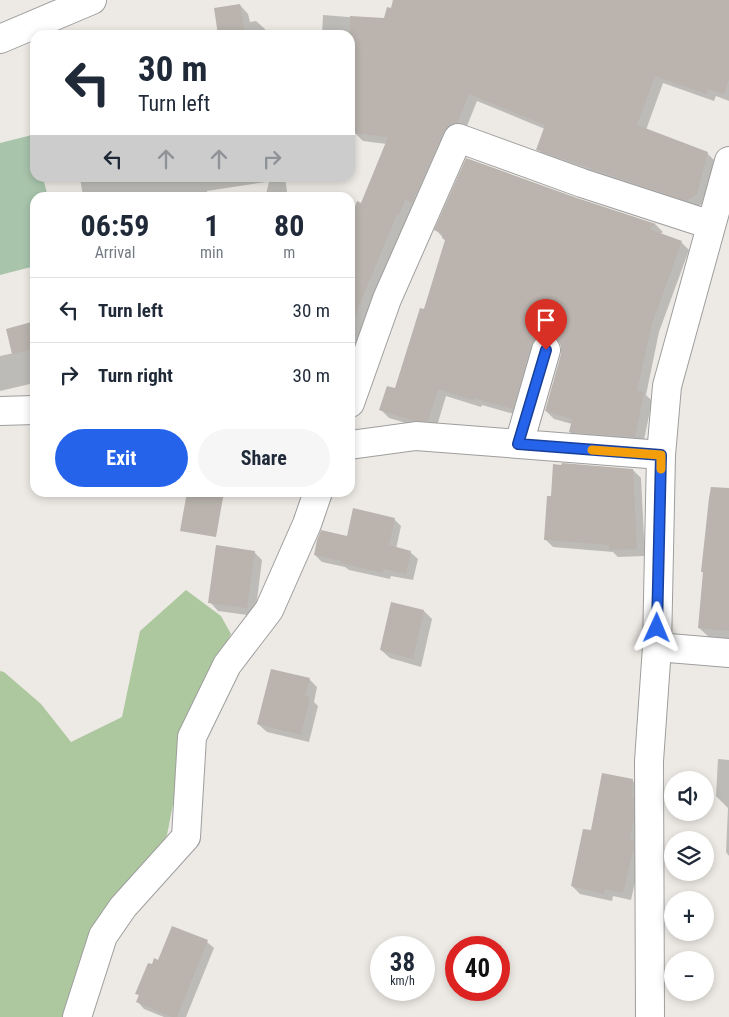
<!DOCTYPE html>
<html lang="en">
<head>
<meta charset="utf-8">
<style>
  :root { --surface:#fff; --page:#f6f6f7; --text:#1f2937; --muted:#747a83; --line:#e0e1e3; --accent:#2563eb }
  body { margin:0; font-family:"Roboto Condensed",sans-serif; background:var(--page); color:var(--text); height:100vh; display:flex; flex-direction:column; font-size:19px; white-space:nowrap }
  * { box-sizing:border-box; margin:0 }
  p { font-size:16px; color:var(--muted) }
  .icon { flex:none; width:28px; height:28px; fill:none; stroke:currentColor; stroke-width:2; stroke-linecap:round; stroke-linejoin:round }
  .map { position:relative; flex:1; overflow:hidden }
  .drawer { position:absolute; left:30px; top:192px; width:325px; height:305px; display:flex; flex-direction:column; background:var(--surface); border-radius:15px; box-shadow:0 2px 8px #0003 }
  .drawer>* { flex:none }
  .top-card { position:absolute; left:30px; top:30px; width:325px; height:152px; border-radius:15px; box-shadow:0 2px 8px #0003; background:#fff; color:var(--text); overflow:hidden }
  .controls { position:absolute; left:664px; top:771px; display:grid; gap:10px }
  .controls a { display:grid; place-items:center; width:50px; height:50px; border-radius:50%; background:var(--surface); box-shadow:0 2px 8px #0003; font-size:25px }
  .speed { position:absolute; left:370px; top:936px; display:flex; gap:10px; font-size:25px; font-weight:700; text-align:center }
  .speed>* { display:grid; place-content:center; width:65px; height:65px; border-radius:50%; background:var(--surface); box-shadow:0 2px 8px #0003; line-height:1 }
  .speed small { font-size:12px; font-weight:400 }
  .speed .limit { border:8px solid #d22; background:#fff; color:#111 }
  .pin { position:absolute; display:grid; place-items:center; width:42px; height:42px; color:#fff; margin:-51px -21px; border-radius:50% 50% 50% 0; rotate:-45deg; box-shadow:0 0 5px #0007 }
  .pin .icon { rotate:45deg }
  .me { position:absolute; width:55px; margin:-28px; rotate:1deg; stroke-linejoin:round; filter:drop-shadow(0 0 4px #0008) }
  .turn { display:flex; align-items:center; gap:18px; height:105px; padding:0 25px; font-size:22px }
  .turn .icon { width:65px; height:65px; stroke-width:2.5 }
  .turn b { display:block; font-size:35px; line-height:42px }
  .lanes { display:flex; align-items:center; height:48px; padding:0 25px; background:#0003; justify-content:center; gap:25px; direction:ltr }
  .lanes .off { opacity:.35 }
  .eta { display:flex; justify-content:space-evenly; align-items:center; height:85px; text-align:center }
  .eta b { font-size:30px; font-weight:700; line-height:35px }
  .primary-button { display:flex; gap:10px; margin-top:auto; padding:10px 25px }
  .primary-button a { flex:1; height:58px; border-radius:30px; background:var(--accent); color:#fff; font-size:20px; font-weight:700; line-height:58px; text-align:center }
  .primary-button a+a { background:var(--page); color:var(--text) }
  ul { padding:0; list-style:none }
  li { display:flex; align-items:center; gap:15px; height:65px; padding:0 25px; border-top:1px solid var(--line) }
  li div { flex:1 }
  li b { display:block; font-size:19px }
  li em { font-style:normal }
  .map>svg:first-child { display:block }
  .forest { fill:#adc89e }
  .cemetery { fill:#a8c4ab }
  .shadow { fill:#0003 }
  .building { fill:#bab3ae }
  .lines { fill:none; stroke-linecap:round; stroke-linejoin:round }
  .minor-casing { stroke:#9e9e9e; stroke-width:30 }
  .minor { stroke:#fff; stroke-width:28 }
  .route-casing { stroke:#184099; stroke-width:12 }
  .route { stroke:#2563eb; stroke-width:9 }
  .slow { stroke:#f59e0b; stroke-width:9 }
</style>
</head>
<body>
<div class="map">
<svg width="729" height="1017" viewBox="0 0 729 1017">
  <rect width="100%" height="100%" fill="#edeae5"/>
  <path class="forest" d="M186 590 221 616 231 634 197 698 180 745 174 799 167 835 69 1017H0V671L4 672 41 704 71 742 122 717 140 631Z"/>
  <path class="cemetery" d="M32 135 35 148V178H43L48 197 35 198V266L0 275V143Z"/>
  <path class="shadow" d="M395 0H729V101L716 96 714 101 663 83 646 130 707 153 716 162 705 202 696 208 546 158 538 149 545 129 477 101 465 131 414 224 406 221 381 281 350 369V219L361 204 387 144 363 141 355 133V130L350 127V35H322L323 15 385 20 392 9Z
    M240 5 248 14 250 22 256 21 265 29 266 35H219Z
    M80 178H265L266 182 207 191 208 198H75L83 196Z
    M270 178H285L288 198H265Z
    M577 199 656 225 663 232 660 234 681 242 689 250 659 332 646 395 652 401 643 445 578 440 570 432 572 424 554 419 546 411 562 354 561 344 559 342 550 343 521 416 482 405 481 407 446 396 436 429 423 428 389 418 381 410 396 390 424 310 446 241 436 230Z
    M35 323V390L30 384 0 391V356L14 353Z
    M562 466 633 470 641 478 645 556 618 557 613 552 553 547 545 539 552 498Z
    M394 519 401 526 396 549 410 552 418 559 413 580 391 576 390 579 349 570 345 567 322 562 315 555 348 537Z
    M729 521V640L710 638 699 628 704 573 702 572Z
    M254 552 262 560 255 616 218 611 210 602Z
    M424 611 432 619 421 667 390 658 381 650Z
    M309 679 317 687 314 702 318 706 309 742 267 732 258 724Z
    M718 759 729 760V856L726 852 728 808 716 796Z
    M633 781 641 789V855L631 900 613 896 612 901 580 894 572 886 592 832Z
    M207 942 214 948 186 1017H164L144 1009 138 1002 140 997 137 993 152 966Z"/>
  <path class="building" d="M393 0H729V79L724 94 708 89 706 94 655 76 637 125 708 152 697 194 687 201 536 150 545 125 469 94 457 123 449 125 444 132 412 203 405 200 399 215 397 214 350 328V219L357 201 361 203 388 137 354 133 355 127 350 126V16L384 18 387 7 391 8Z
    M240 4 245 35H218L214 8Z
    M466 158 577 198 656 224 649 229 682 241 652 324 637 391 644 392 635 437 569 432 572 419 545 411 561 354V346L558 340 550 335H542L535 339 531 345 513 409 474 398 473 400 438 389 428 421H414L379 410 387 386 395 388 420 308 424 309 445 240 442 238 443 234 434 230Z
    M35 321V349L12 354 6 329Z
    M562 463 633 469 637 549 609 550V545L544 540 547 496H551L553 464 561 465Z
    M711 487 729 488V631L698 628 703 572H701L709 498Z
    M187 492H224L216 537 180 531Z
    M353 508 395 518 389 545 411 551 406 574 383 569V573L340 563 341 561 314 555 317 540 321 530 347 536Z
    M216 545 255 551 247 608 208 603Z
    M391 602 424 610 413 659 380 650Z
    M271 669 310 678 305 696 310 697 301 735 257 724Z
    M602 773 633 779 632 797H634V816L630 839 634 840V847L623 893 605 889 604 894 571 886 583 829 591 830Z
    M172 926 208 940 177 1017H172L136 1002 139 995 135 994 148 963 152 964 154 958 158 960Z"/>
  <g class="lines">
    <defs>
      <path id="minor" d="M0 39 92 0
        M350 403 387 299 458 138 582 183 711 225
        M0 411 35 410
        M519 444 546 350
        M350 445 416 436 661 455
        M657 647 729 653
        M77 1017 103 936 123 907 186 837 192 737 227 665 269 610 307 524 318 492
        M650 1017 649 761 657 647 661 455 667 386 729 161"/>
    </defs>
    <use href="#minor" class="minor-casing"/>
    <use href="#minor" class="minor"/>
  </g>
  <g class="lines">
    <defs>
      <path id="route" d="M546 350 518 444 661 455 657 628"/>
    </defs>
    <use href="#route" class="route-casing"/>
    <use href="#route" class="route"/>
    <path class="slow" d="M592 450 661 455V469"/>
  </g>
</svg>
<div class="controls">
<a><svg class="icon" aria-label="sound" viewBox="0 0 24 24"><path d="M4 9h4l5-4v14l-5-4H4zM17 9q2 3 0 6"/></svg></a>
<a><svg class="icon" aria-label="layers" viewBox="0 0 24 24"><path d="M12 4l9 5-9 5-9-5zM3 14l9 5 9-5"/></svg></a>
<a>+</a>
<a>−</a>
</div>
<div class="speed"><div>38<small>km/h</small></div><div class="limit">40</div></div>
<div class="pin" style="left:546px;top:350px;background:#d93025"><svg class="icon" aria-label="arrive" viewBox="0 0 24 24"><path d="M6 21V4h12l-3 4 3 4H6"/></svg></div>
<svg class="me" style="left:657px;top:628px" viewBox="-20 -20 40 40"><path d="M0-17L14 15 0 8-14 15z" fill="#2563eb" stroke="#fff" stroke-width="4"/></svg>
<div class="top-card">
<div class="turn"><svg class="icon" aria-label="left" viewBox="0 0 24 24"><path d="M17 20v-9H6M10 6l-5 5 5 5"/></svg><div><b>30 m</b>Turn left</div></div>
<div class="lanes"><svg class="icon" aria-label="left" viewBox="0 0 24 24"><path d="M17 20v-9H6M10 6l-5 5 5 5"/></svg><svg class="icon off" aria-label="ahead" viewBox="0 0 24 24"><path d="M12 20V5M6 11l6-6 6 6"/></svg><svg class="icon off" aria-label="ahead" viewBox="0 0 24 24"><path d="M12 20V5M6 11l6-6 6 6"/></svg><svg class="icon off" aria-label="right" viewBox="0 0 24 24"><path d="M7 20v-9h11M14 6l5 5-5 5"/></svg></div>
</div>
<section class="drawer">
<div class="eta">
<div><b>06:59</b><p>Arrival</p></div>
<div><b>1</b><p>min</p></div>
<div><b>80</b><p>m</p></div>
</div>
<ul>
<li><svg class="icon" aria-label="left" viewBox="0 0 24 24"><path d="M17 20v-9H6M10 6l-5 5 5 5"/></svg><div><b>Turn left</b></div><em>30 m</em></li>
<li><svg class="icon" aria-label="right" viewBox="0 0 24 24"><path d="M7 20v-9h11M14 6l5 5-5 5"/></svg><div><b>Turn right</b></div><em>30 m</em></li>
</ul>
<div class="primary-button"><a>Exit</a><a>Share</a></div>
</section>
</div>
</body>
</html>
